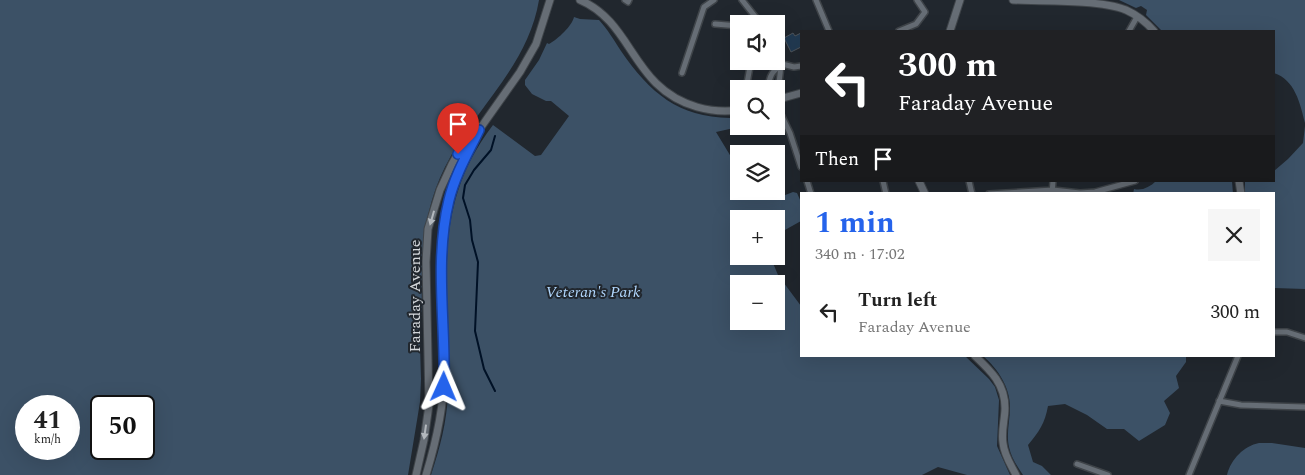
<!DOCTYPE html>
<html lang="en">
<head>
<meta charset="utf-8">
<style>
  :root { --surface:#fff; --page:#f6f6f6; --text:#222; --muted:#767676; --accent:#2563eb }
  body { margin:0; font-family:Spectral,serif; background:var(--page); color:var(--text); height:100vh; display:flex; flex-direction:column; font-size:19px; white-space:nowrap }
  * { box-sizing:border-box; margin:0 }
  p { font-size:16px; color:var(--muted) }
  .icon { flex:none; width:28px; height:28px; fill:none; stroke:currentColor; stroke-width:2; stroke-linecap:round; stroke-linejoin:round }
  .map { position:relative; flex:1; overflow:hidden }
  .side { position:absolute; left:800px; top:192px; width:475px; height:165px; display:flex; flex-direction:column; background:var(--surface); border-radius:0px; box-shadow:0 5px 20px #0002 }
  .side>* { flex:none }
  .hud { position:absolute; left:800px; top:30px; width:475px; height:152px; border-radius:0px; box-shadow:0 5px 20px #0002; background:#202124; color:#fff; overflow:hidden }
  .controls { position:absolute; left:730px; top:15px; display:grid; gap:10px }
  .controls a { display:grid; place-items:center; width:55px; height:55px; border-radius:0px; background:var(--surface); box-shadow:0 5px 20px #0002; font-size:25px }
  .speed { position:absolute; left:15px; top:395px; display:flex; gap:10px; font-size:25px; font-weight:700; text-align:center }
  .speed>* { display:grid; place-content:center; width:65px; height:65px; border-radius:50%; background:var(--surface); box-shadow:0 5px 20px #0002; line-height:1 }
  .speed small { font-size:12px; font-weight:400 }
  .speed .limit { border:2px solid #111; border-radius:8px; background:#fff; color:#111 }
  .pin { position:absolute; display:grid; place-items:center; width:42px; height:42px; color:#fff; margin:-51px -21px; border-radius:50% 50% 50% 0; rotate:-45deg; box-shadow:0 0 5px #0007 }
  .pin .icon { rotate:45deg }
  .me { position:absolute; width:55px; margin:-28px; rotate:1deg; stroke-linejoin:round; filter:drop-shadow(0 0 4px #0008) }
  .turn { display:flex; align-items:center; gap:18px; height:105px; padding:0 15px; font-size:22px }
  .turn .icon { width:65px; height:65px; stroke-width:2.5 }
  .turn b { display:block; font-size:35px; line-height:42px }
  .then { display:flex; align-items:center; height:48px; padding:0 15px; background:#0003; gap:10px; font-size:19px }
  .round { display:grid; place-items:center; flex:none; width:52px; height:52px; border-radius:0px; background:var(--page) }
  .summary { display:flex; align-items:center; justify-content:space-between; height:85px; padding:0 15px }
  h1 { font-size:30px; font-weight:700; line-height:38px; color:var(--accent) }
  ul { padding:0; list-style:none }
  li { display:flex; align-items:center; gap:15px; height:70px; padding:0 15px }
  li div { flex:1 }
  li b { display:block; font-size:19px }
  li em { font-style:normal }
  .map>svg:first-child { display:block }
  .green { fill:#3c5166; fill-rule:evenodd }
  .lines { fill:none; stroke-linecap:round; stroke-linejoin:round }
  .stream { stroke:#001126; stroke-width:2 }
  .building { fill:#223b53; stroke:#4f565d }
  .street-casing { stroke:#3f4449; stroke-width:8 }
  .secondary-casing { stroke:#3f4449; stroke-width:9 }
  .street { stroke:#666d75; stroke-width:5 }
  .secondary { stroke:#666d75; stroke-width:7 }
  .oneway { fill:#b3b8bd }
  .route-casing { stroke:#184099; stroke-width:12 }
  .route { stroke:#2563eb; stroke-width:9 }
  .labels { text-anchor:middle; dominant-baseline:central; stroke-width:4; stroke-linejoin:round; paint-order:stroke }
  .park-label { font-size:16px; font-style:italic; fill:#b0d6fc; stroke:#21272e }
  .street-label { font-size:16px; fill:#d4d8dc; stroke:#21272e }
</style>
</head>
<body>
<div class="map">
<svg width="1305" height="475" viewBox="0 0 1305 475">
  <rect width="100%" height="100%" fill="#21272e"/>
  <path class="green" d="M0 0H539C528 67 474 109 445 167 421 215 421 263 422 316L419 313 421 379 420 402 408 475H0ZM26 406H69V449H26ZM101 406H144V449H101Z
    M1119 0H1305V123C1300 103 1295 80 1274 73V31H1162L1146 15 1147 10 1141 6 1136 8Z
    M574 17 580 19 599 20C608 30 614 40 621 51 650 93 678 117 730 118L734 128 716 132 739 170V191H762L772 197H780L793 192 797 193 801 202V221L776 235V219H739V256H770L778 275 801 306V356H965L989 379 995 387 999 400 997 446 1010 475H967L938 467 922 475H431C440 448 447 421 448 393 453 294 426 212 493 125L535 156 541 155 569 116 551 101H546L532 94 525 85V80L539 60 547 43 549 44C558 39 572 26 574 17ZM739 284H776V321H739Z
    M1305 126V289L1274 288V194H1245V182L1274 181V171L1288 159 1303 143Z
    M1156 181H1232L1233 194H1133L1134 189C1142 191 1150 187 1156 181Z
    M983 356H1186V362L1176 376 1179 388 1164 401 1170 413 1165 425 1139 441 1124 429H1107L1087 415 1065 404 1048 406C1045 423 1039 432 1028 445L1033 462 1042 466 1051 475H1023C1017 466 1011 457 1009 447 1006 433 1010 421 1010 407 1010 387 998 369 983 356Z
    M1259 443H1272L1305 448V475H1227C1231 459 1244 446 1259 443Z"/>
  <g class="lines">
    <path class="stream" d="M495 136 491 150 474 170 465 185 463 198 470 220 472 240 478 262 475 331 484 369 495 391"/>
  </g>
  <path class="building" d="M793 33 795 36 801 33V47L791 52 784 38Z"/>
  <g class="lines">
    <defs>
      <path id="street" d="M625 0 628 2 629 0
        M742 0 761 24
        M816 0 829 31
        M715 24 739 26
        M899 31 916 24 925 12 917 0
        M1129 31 1137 17
        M776 51C782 64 781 69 779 82 778 88 779 92 776 98
        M782 64 794 67 801 66
        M682 73 704 7 714 0
        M746 89 751 61
        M769 89C768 76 773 71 782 64
        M776 104 790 133 801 167
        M807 181 811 194
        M883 181 886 194
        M969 181 972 194
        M989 194 1053 190 1080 193 1095 192 1135 181
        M1052 194 1053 181
        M1274 332H1287L1305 338
        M1219 401 1241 405 1305 407
        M1077 464 1108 475
        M1189 475 1238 356"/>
      <path id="secondary" d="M580 0C634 23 631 88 697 107 711 111 725 112 739 110
        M1013 0C1042 1 1102 0 1126 10 1137 15 1146 22 1154 31
        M950 31 960 0
        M776 100 801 93
        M919 181 925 194
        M1239 181 1241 194
        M975 356C991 371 1005 384 1005 408 1005 419 1001 431 1003 443 1004 455 1011 465 1016 475
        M416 475 424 440 429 405 426 262 428 229 440 190 452 164 464 143 479 130 520 72 536 44 550 0
        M426 475C436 442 444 408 444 374 445 323 437 272 444 221 449 189 464 162 478 133"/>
    </defs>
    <use href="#street" class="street-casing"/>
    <use href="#secondary" class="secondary-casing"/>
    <use href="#street" class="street"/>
    <use href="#secondary" class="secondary"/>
  </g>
  <defs><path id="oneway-solid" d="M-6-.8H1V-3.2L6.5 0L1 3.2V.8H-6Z" transform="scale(1.25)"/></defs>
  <g class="oneway">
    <use href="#oneway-solid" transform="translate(432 218) rotate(106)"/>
    <use href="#oneway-solid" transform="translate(425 432) rotate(98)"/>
  </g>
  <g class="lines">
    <defs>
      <path id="route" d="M444 387C446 325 434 261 449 200 455 175 468 153 479 130L464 143 458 154"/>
    </defs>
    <use href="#route" class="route-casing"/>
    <use href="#route" class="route"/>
  </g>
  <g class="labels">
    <g class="park-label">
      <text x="593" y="292">Veteran's Park</text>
    </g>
    <g class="street-label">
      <text transform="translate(415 296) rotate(-90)">Faraday Avenue</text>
    </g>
  </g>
</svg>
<div class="controls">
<a><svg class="icon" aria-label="sound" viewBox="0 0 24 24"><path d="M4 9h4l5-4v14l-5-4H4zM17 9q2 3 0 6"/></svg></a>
<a><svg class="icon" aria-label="search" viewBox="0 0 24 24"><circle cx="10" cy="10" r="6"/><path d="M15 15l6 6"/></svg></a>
<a><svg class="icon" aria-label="layers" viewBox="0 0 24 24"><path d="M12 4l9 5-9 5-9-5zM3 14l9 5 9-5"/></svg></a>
<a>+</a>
<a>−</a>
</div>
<div class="speed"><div>41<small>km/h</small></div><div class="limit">50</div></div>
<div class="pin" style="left:458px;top:154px;background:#d93025"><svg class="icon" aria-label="arrive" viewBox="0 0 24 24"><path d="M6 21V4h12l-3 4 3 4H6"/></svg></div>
<svg class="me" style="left:444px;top:387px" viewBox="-20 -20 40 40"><path d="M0-17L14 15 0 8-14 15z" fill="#2563eb" stroke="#fff" stroke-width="4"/></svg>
<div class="hud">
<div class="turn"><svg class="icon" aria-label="left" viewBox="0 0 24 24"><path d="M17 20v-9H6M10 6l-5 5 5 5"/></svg><div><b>300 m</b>Faraday Avenue</div></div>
<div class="then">Then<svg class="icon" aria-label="arrive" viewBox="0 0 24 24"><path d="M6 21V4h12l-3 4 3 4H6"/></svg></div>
</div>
<section class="side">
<div class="summary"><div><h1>1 min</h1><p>340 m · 17:02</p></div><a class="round"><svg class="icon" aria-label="close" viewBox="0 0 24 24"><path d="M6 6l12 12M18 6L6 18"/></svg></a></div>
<ul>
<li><svg class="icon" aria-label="left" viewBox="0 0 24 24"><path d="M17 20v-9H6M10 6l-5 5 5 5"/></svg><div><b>Turn left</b><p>Faraday Avenue</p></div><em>300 m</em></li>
</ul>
</section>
</div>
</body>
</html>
